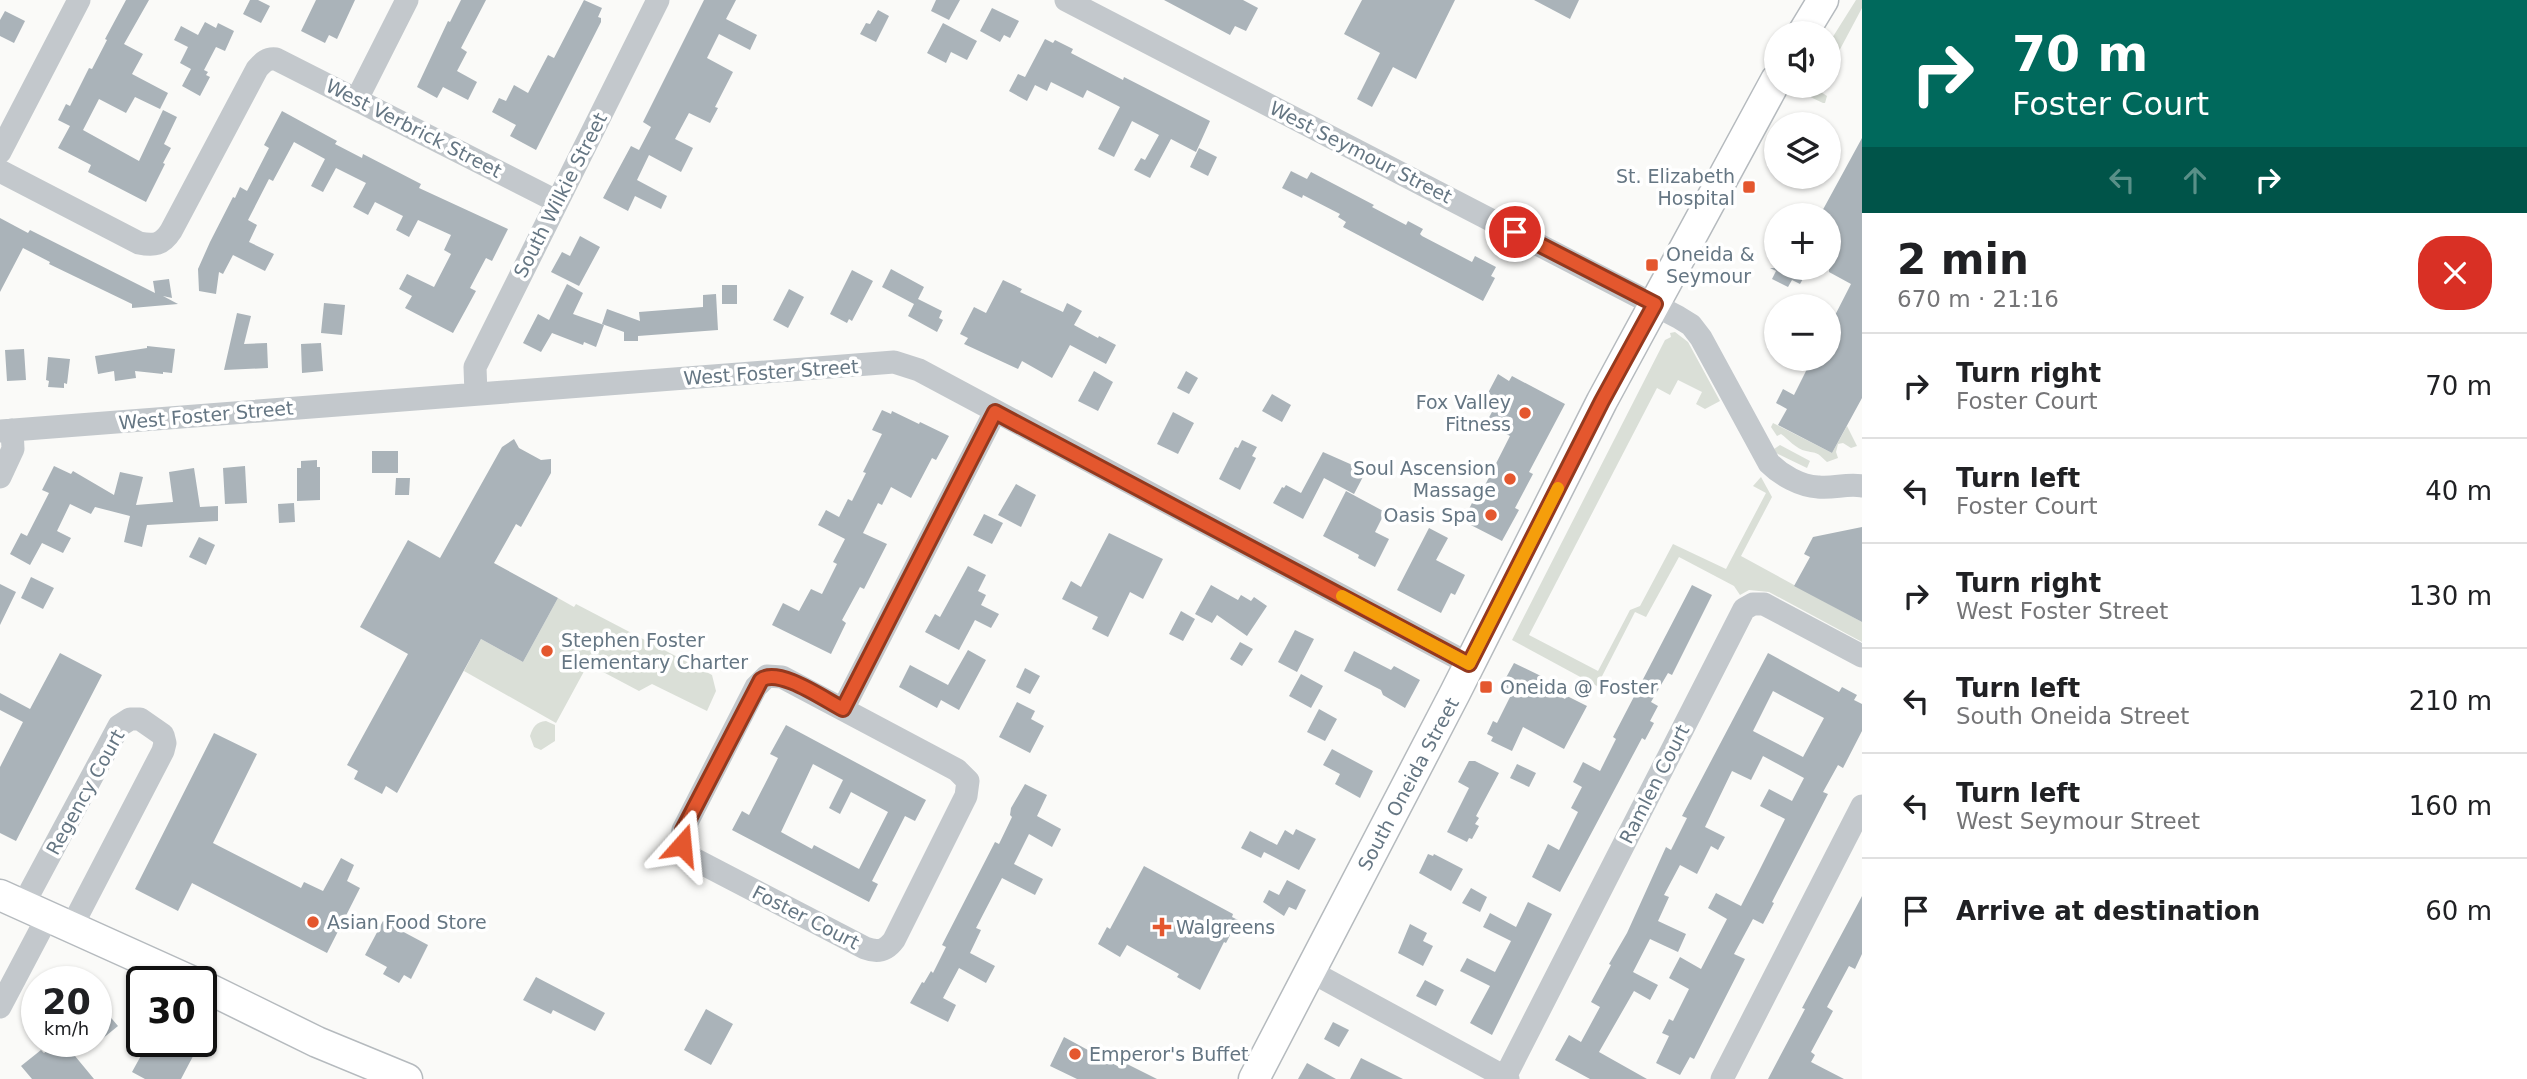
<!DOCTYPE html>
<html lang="en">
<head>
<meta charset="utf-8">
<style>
  :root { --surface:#fff; --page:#f2f2f2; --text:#202124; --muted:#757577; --line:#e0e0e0 }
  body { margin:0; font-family:"DejaVu Sans",sans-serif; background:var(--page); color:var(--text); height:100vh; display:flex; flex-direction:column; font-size:26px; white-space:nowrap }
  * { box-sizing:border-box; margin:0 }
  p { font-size:23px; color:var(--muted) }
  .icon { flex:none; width:38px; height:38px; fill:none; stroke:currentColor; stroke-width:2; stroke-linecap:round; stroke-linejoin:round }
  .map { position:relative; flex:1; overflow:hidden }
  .sheet { display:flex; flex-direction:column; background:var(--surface); width:665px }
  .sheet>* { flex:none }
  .top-card { background:#00695c; color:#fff; overflow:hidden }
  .buttons { position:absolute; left:1764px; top:21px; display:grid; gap:14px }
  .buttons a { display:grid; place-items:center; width:77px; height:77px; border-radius:50%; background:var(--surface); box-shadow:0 2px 5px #0004; font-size:35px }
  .speed { position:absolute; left:21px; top:966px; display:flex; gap:14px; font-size:35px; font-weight:700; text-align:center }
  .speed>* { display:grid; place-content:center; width:91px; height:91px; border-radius:50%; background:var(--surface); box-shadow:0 2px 5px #0004; line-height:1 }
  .speed small { font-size:18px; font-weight:400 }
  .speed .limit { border:4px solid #111; border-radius:10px; background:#fff; color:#111 }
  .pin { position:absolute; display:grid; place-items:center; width:60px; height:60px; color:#fff; margin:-30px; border:4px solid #fff; border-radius:50%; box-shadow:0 2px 7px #0007 }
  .me { position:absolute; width:77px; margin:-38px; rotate:18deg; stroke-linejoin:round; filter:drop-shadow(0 0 5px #0008) }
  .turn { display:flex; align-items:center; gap:24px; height:147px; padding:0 35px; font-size:32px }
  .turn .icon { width:91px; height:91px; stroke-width:2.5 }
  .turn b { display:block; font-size:49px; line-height:60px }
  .lanes { display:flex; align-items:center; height:66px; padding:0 35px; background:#0003; justify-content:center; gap:35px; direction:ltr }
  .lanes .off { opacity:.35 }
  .round { display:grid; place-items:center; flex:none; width:74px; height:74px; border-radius:28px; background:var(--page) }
  .summary { display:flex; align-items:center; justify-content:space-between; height:119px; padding:0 35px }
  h1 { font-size:42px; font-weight:600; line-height:52px }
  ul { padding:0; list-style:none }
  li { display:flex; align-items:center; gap:21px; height:105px; padding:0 35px; border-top:2px solid var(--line) }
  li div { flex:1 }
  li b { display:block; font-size:26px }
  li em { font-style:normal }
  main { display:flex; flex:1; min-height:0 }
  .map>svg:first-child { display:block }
  .green { fill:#dadfd7 }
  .building { fill:#aab3b9; fill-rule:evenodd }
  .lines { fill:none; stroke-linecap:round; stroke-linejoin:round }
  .major-casing { stroke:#b5babe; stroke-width:33 }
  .minor { stroke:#c3c8cc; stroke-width:23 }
  .major { stroke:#fff; stroke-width:30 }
  .route-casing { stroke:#94391e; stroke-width:18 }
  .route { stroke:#e4572e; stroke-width:12 }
  .slow { stroke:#f59e0b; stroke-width:12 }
  .poi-dot { fill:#e4572e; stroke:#fff; stroke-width:2.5 }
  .labels { text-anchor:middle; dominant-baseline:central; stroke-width:7; stroke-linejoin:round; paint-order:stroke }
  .street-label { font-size:19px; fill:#657683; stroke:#fff }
  .poi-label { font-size:19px; fill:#657683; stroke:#fff; text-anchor:start }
</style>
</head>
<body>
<main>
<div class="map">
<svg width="1862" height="1079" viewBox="0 0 1862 1079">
  <rect width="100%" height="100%" fill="#fafaf8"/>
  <path class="green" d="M1856 0H1862V8L1829 70V43Z
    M1803 86H1820L1818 90 1827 96 1825 103H1823L1804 94 1801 89Z
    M1675 332 1688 342 1720 401 1705 409 1696 404 1702 392 1678 380 1670 395 1657 388 1529 635 1598 671 1630 610 1640 606 1673 544 1726 569 1766 493 1753 486 1761 477 1772 497 1741 556 1862 622V642L1769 592 1749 590 1740 595 1734 586 1679 557 1646 617 1635 612 1597 686 1512 640 1665 340 1671 337 1670 333Z
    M1773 423 1832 453 1847 426 1857 446 1851 448 1843 443 1838 444 1836 452 1838 458 1827 462C1816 452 1820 454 1806 451 1796 449 1788 439 1781 434L1777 436 1771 427Z
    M1780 445 1810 461 1807 468 1776 453 1774 449Z
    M558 598 574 607 576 604 712 675 716 691 707 711 652 684 639 691 588 664 556 723 464 671 481 639 523 662Z
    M546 721 555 725V741L541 750 534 747 530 736C533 727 536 722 546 721Z"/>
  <path class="building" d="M126 0H149L124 44 143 54 132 74 168 93 160 109 135 97 126 113 99 99 83 130 139 161 163 110 177 117 164 144 171 148 163 163 165 164 146 202 88 172 91 165 58 148 70 126 58 120 66 104 70 106 89 68 92 69 107 40 105 39Z
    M250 0H258L270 6 261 23 243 14Z
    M316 0H355L337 39 329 35 325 43 301 31Z
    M461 0H486L461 48 467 52 457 71 477 82 468 100 443 87 437 98 417 87 448 21 450 22Z
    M584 0 602 8 598 17 601 18V22L536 150 510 136 516 125 492 112 499 98 506 101 514 85 528 93 548 55 554 58Z
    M704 0H736L726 19 757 35 750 50 719 34 707 58 733 72 715 107 718 108 710 123 689 113 675 139 693 148 681 172 649 155 637 180 667 196 661 209 635 196 628 211 603 198 631 146 639 150 651 127 643 122Z
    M936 0H960L949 20 931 11Z
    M1164 0H1243L1258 8 1246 31 1235 26 1230 35Z
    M1362 0H1455L1416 79 1393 67 1372 107 1357 99 1380 53 1344 34Z
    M1534 0H1579L1570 19Z
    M992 8 1019 21 1010 38 1004 35 1000 42 980 31Z
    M878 10 889 16 876 42 860 34 866 23 870 24Z
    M5 11 25 21 14 43 0 36V20Z
    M205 22 216 28 218 23 234 31 225 51 216 47 204 70 208 72 206 75 210 77 200 96 182 86 191 69 180 63 188 47 174 40 181 26 198 35Z
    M943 23 977 41 967 60 951 52 946 63 927 53Z
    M1045 39 1053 43 1055 40 1073 49 1071 53 1123 80 1124 77 1210 121 1196 152 1171 139 1150 178 1134 170 1141 158 1145 160 1159 135 1132 121 1114 157 1098 149 1120 107 1087 90 1083 98 1051 82 1047 91 1035 85 1027 101 1009 91 1018 74 1025 77Z
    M282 111 337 141 335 144 362 158 363 154 421 184 419 188 508 229 492 261 486 258 470 288 476 291 453 333 405 308 412 296 399 289 407 274 434 287 451 254 444 250 451 235 418 220 409 237 396 230 403 216 375 202 368 215 353 207 366 183 336 168 323 192 311 186 325 159 294 142 273 181 269 179 248 220 257 225 249 242 274 254 265 271 233 255 223 274 219 272 216 294 199 291 198 269 210 242 233 197 235 198 240 187 247 191 269 148 264 145Z
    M1862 138V398L1832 453 1778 425 1787 409 1776 403 1783 389 1794 395 1812 359H1829V327L1851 284 1829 272V215H1820Z
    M1199 148 1217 157 1208 176 1190 167Z
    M1291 171 1307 179 1311 172 1374 205 1372 207 1406 225 1408 221 1423 229 1420 234 1422 236 1472 262 1475 256 1496 267 1491 276 1495 278 1483 301 1343 227 1346 222 1338 217 1340 214 1303 195 1302 198 1282 188Z
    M0 218 28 233 30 230 155 293 153 281 169 279 172 298 163 296 178 304 132 308V304L49 264 50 262 23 248 0 292Z
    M580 236 600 247 579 286 551 272 562 252 570 256Z
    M1770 268H1809L1800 284 1792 280 1788 287 1772 279 1776 271Z
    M891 269 924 287 918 299 942 311 939 318 943 320 937 332 908 316 914 304 882 287Z
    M852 270 873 281 852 321 849 319 847 323 830 314Z
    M1003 280 1022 289 1020 292 1063 312 1067 303 1082 311 1074 325 1098 338 1099 336 1116 345 1106 364 1070 345 1052 378 1022 361 1018 369 964 344 968 338 960 334 974 307 986 313Z
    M567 284 583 293 573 314 604 325 596 347 584 342 583 345 552 333 541 352 523 343 538 314 549 320Z
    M722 285H737V304H722Z
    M789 289 804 297 788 328 773 320Z
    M716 294 718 330 638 336V341H624V332L602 324 607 309 640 321 639 312 703 307V295Z
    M324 303 345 305 342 335 321 333Z
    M237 313 251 316 244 344 267 343 268 368 224 370Z
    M321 343 323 371 302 373 301 344Z
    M147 346 175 349 172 373 163 372V374L135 371 136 378 115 381 114 371 98 374 95 356 147 348Z
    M24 349 26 380 7 381 5 350Z
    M48 357 70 359 67 384 64 383V388L48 387 49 381 46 380Z
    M1094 371 1113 382 1098 411 1078 401Z
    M1186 371 1198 378 1189 394 1177 388Z
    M1498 374 1509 381 1512 376 1565 404 1529 472 1533 474 1515 508 1519 510 1502 541 1463 521 1479 489 1482 491 1510 436 1486 423 1499 399 1488 393Z
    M1272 394 1291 405 1282 422 1262 411Z
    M882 410 891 414 892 411 919 424 920 422 949 436 936 460 932 458 911 498 891 487 882 505 878 503 863 533 887 544 864 589 860 587 842 620 846 623 831 654 772 625 783 603 799 611 811 589 822 594 837 564 833 562 845 539 818 525 826 510 839 517 848 499 852 501 866 473 863 472 882 434 872 430Z
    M1173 412 1194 423 1178 454 1157 444Z
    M514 439 519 448 541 460 551 459V473L521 527 516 524 494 563 558 598 523 662 481 639 397 793 386 786 382 794 354 779 358 771 347 765 408 654 360 627 408 540 440 558 502 447Z
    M1242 440 1257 447 1252 456 1256 458 1240 490 1219 479 1235 447 1238 448Z
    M372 451H398V473H372Z
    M1323 452 1366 471 1354 494 1324 478 1303 519 1273 503 1282 487 1284 488 1286 485 1301 493Z
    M317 460V467H320V500L297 501V468H301V461Z
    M54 466 71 474 73 471 114 495 120 472 143 477 136 505 173 502 169 472 194 468 200 507 218 506V521L147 525 142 547 124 542 130 516 95 507 91 514 70 504 57 531 71 538 63 553 42 543 30 565 10 554 21 533 27 536 49 493 42 490Z
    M245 466 247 503 225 504 223 468Z
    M396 478H410L409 495H395Z
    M1016 484 1036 495 1021 527 998 515Z
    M1346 491 1385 512 1375 532 1389 539 1375 567 1358 558 1359 555 1323 536Z
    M294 503 295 522 279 523 278 504Z
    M984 514 1003 523 992 544 973 535Z
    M1862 527V622L1794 586 1810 557 1804 554 1813 537Z
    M1429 528 1448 538 1436 560 1465 575 1455 595 1451 593 1441 613 1397 590Z
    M1109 533 1163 559 1143 599 1130 592 1108 637 1092 629 1098 617 1062 599 1071 581 1081 587Z
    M199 537 215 545 206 565 189 557Z
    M968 566 986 575 978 591 986 595 981 605 999 614 991 628 975 620 959 650 925 632 935 614 940 617Z
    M31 577 54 588 43 609 21 598Z
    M0 584 16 592 0 625Z
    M1211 585 1238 600 1241 595 1251 601 1254 597 1267 606 1247 636 1217 615 1212 623 1195 614Z
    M1692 585 1712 595 1672 675 1668 673 1651 702 1658 706 1650 721 1654 723 1645 740 1642 738 1560 892 1532 877 1548 844 1559 850 1578 812 1571 808 1582 787 1573 782 1583 762 1600 771 1616 739 1613 737Z
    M1181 611 1195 619 1183 641 1169 634Z
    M1295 630 1314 639 1297 672 1278 662Z
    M1240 642 1253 649 1242 666 1230 659Z
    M968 650 986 660 959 710 941 700 937 708 899 687 910 665 948 685Z
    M1354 651 1391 670 1394 666 1420 680 1405 708 1383 695 1381 690 1344 671Z
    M60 653 102 675 16 841 0 833V767L23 722 0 710V693L30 709Z
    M1768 653 1839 692 1842 687 1857 695 1854 700 1862 704V731L1843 768 1838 765 1823 792 1828 794 1772 902 1774 903 1763 924 1753 919 1734 954 1745 959 1694 1059 1690 1057 1680 1075 1656 1063 1669 1036 1662 1033 1669 1019 1673 1021 1689 989 1669 978 1680 957 1701 969 1727 919 1708 908 1716 893 1741 906 1758 873 1785 819 1760 806 1769 789 1792 801 1804 778 1763 756 1751 780 1732 771 1705 827 1725 837 1718 850 1711 846 1697 874 1680 865 1664 895 1669 897 1658 921 1686 934 1678 952 1650 939 1633 972 1658 985 1650 1000 1634 991 1599 1052 1647 1079H1590L1555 1060 1569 1035 1581 1042 1600 1007 1591 1002 1611 965 1609 964 1627 933 1666 847 1671 850 1687 818 1682 816ZM1773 691 1824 718 1803 757 1753 731Z
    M1514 663 1543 677 1539 685 1565 699 1567 696 1587 706 1564 749 1523 727 1512 751 1491 741 1493 737 1487 734 1493 721 1497 723 1513 691 1502 685Z
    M1025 668 1040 676 1030 694 1016 687Z
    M1301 674 1323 686 1311 708 1289 696Z
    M1017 702 1035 711 1031 719 1044 726 1030 753 999 737Z
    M1319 709 1337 719 1325 741 1307 732Z
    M786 725 926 800 915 821 905 816 872 881 878 884 869 902 732 830 742 811 749 815 768 778 778 758 770 754ZM813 764 843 780 829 808 840 814 851 792 888 812 859 869 814 845 812 849 781 832Z
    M214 733 257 754 213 843 301 888 304 882 323 891 341 858 354 865 347 881 360 888 327 953 192 883 178 911 135 889Z
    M1332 749 1373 771 1360 798 1335 784 1340 774 1323 765Z
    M1469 761H1475L1499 773 1476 816 1479 818 1475 824 1479 826 1472 839 1469 838 1467 842 1447 832 1469 788 1458 782Z
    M1517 764 1536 773 1529 787 1510 778Z
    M1025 784 1047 795 1037 816 1061 829 1052 847 1029 834 1014 864 1043 879 1035 895 1002 878 976 928 981 930 970 953 995 966 986 983 959 968 943 998 956 1005 948 1022 910 1003 922 982 924 983 931 971 933 973 946 947 942 945 995 842 999 844 1012 817 1010 815 1011 808Z
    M1296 829 1316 839 1299 870 1264 852 1261 858 1241 848 1250 831 1277 845 1285 830 1293 835Z
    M1428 854 1433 856 1434 854 1463 869 1451 891 1419 873Z
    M1144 866 1233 914 1232 917 1238 920 1226 943 1224 942 1200 990 1177 977 1179 974 1127 945 1120 957 1098 944 1107 927 1110 929Z
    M1287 880 1306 890 1296 910 1289 907 1284 916 1263 902 1269 890 1279 895Z
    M1471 888 1487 897 1480 912 1462 903Z
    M1862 896V954L1855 969 1849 966 1827 1007 1833 1011 1811 1052 1815 1055 1811 1062 1844 1079H1768L1805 1009 1802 1008Z
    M1528 902 1552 914 1492 1035 1470 1023 1490 986 1460 971 1467 958 1495 972 1511 941 1483 927 1490 913 1516 927Z
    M383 921 428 945 411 979 404 975 399 983 383 974 387 967 365 955Z
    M1410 924 1427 933 1423 941 1433 946 1423 966 1398 953Z
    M536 977 605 1013 595 1031 553 1010 551 1014 523 1000Z
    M1425 980 1444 990 1436 1006 1416 996Z
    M96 1000 118 1026 96 1044Z
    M706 1009 733 1024 711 1065 684 1050Z
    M1333 1022 1349 1030 1339 1047 1324 1039Z
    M1064 1037 1121 1068 1123 1062 1157 1079H1077L1050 1066Z
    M58 1041H93L75 1056 94 1079H32L21 1066 41 1050 44 1053Z
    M149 1041H201L181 1079H145L132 1072Z
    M1361 1058 1403 1079H1350Z
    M1307 1063 1336 1079H1298Z"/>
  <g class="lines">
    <defs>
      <path id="major" d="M1803 33 1823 0
        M0 895 193 982
        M201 985 317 1042 407 1079
        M1254 1079 1455 693 1602 401 1776 80"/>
    </defs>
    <use href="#major" class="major-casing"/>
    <path class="minor" d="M1066 0 1678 317 1691 325 1701 338 1769 463C1781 475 1800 486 1818 487 1833 489 1847 483 1862 486
      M357 99 407 0
      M0 152 79 0
      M0 171 139 243C154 246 162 245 171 231L257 69C263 62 267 58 276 59L556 201
      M476 394 475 367 658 0
      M0 431 894 362 919 370 1469 664
      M0 477 13 449 12 430
      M767 676 782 677 957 770 968 781 966 796 894 940C886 951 878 953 865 948L690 857C682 849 680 841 683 830L756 687Z
      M843 709 995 412
      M23 905 119 726 130 719H140L163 735 165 743 163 751 72 926
      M1310 971 1505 1077
      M0 1007 48 916
      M1508 1079 1505 1077 1744 609 1753 604H1764L1862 656
      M1722 1079 1862 806"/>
    <use href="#major" class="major"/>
  </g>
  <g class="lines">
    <defs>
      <path id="route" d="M682 845 683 830 761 680C779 667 825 700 843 709L995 412 1469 664 1602 401 1655 304 1515 232"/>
    </defs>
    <use href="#route" class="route-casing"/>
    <use href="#route" class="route"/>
    <path class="slow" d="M1342 596 1469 664 1558 488"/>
  </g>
  <g class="poi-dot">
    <rect x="1742" y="180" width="14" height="14" rx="3.5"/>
    <rect x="1645" y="258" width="14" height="14" rx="3.5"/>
    <circle cx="1525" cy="413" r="7"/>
    <circle cx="1510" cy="479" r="7"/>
    <circle cx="1491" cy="515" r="7"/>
    <circle cx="547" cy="651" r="7"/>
    <rect x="1479" y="680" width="14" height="14" rx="3.5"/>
    <circle cx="313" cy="922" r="7"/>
    <path d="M1158.5 916.5h7v7h7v7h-7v7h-7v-7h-7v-7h7z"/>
    <circle cx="1075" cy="1054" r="7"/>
  </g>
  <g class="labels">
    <g class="street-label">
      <text transform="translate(414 128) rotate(27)">West Verbrick Street</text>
      <text transform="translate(1361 152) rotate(27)">West Seymour Street</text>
      <text transform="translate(560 195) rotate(-63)">South Wilkie Street</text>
      <text transform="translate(771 372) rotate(-4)">West Foster Street</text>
      <text transform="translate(206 415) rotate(-5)">West Foster Street</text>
      <text transform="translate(1408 784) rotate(-62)">South Oneida Street</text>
      <text transform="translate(1654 784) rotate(-63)">Ramlen Court</text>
      <text transform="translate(85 792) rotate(-61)">Regency Court</text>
      <text transform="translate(806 917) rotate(27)">Foster Court</text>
    </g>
    <g class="poi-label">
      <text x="1735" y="176" text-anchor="end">St. Elizabeth<tspan x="1735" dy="22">Hospital</tspan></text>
      <text x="1666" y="254">Oneida &amp;<tspan x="1666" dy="22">Seymour</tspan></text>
      <text x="1511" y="402" text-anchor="end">Fox Valley<tspan x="1511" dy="22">Fitness</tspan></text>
      <text x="1496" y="468" text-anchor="end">Soul Ascension<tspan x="1496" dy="22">Massage</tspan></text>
      <text x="1477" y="515" text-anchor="end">Oasis Spa</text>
      <text x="561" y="640">Stephen Foster<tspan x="561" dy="22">Elementary Charter</tspan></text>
      <text x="1500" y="687">Oneida @ Foster</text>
      <text x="327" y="922">Asian Food Store</text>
      <text x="1176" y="927">Walgreens</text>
      <text x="1089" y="1054">Emperor's Buffet</text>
    </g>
  </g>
</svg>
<div class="buttons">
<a><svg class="icon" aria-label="sound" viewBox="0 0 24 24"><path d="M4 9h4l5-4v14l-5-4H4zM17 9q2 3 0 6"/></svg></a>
<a><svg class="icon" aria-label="layers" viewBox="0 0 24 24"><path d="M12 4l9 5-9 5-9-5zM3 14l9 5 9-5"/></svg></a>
<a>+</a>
<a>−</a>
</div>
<div class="speed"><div>20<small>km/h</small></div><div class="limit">30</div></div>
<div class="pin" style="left:1515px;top:232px;background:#d93025"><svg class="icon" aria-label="arrive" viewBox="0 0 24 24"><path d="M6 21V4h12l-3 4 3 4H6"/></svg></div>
<svg class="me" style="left:682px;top:845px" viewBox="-20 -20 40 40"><path d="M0-17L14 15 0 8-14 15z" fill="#e4572e" stroke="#fff" stroke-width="4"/></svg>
</div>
<section class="sheet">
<div class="top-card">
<div class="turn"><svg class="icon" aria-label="right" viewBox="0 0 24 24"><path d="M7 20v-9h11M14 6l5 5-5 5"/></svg><div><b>70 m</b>Foster Court</div></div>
<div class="lanes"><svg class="icon off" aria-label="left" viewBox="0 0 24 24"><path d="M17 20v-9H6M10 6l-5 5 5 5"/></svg><svg class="icon off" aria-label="ahead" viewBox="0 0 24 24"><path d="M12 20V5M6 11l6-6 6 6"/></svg><svg class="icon" aria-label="right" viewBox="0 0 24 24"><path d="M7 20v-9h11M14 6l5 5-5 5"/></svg></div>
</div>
<div class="summary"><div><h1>2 min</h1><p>670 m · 21:16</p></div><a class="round" style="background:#d93025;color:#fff"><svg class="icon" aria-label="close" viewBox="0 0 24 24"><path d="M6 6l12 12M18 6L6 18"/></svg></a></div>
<ul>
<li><svg class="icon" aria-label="right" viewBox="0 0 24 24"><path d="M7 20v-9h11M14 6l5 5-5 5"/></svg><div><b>Turn right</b><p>Foster Court</p></div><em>70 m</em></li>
<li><svg class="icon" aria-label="left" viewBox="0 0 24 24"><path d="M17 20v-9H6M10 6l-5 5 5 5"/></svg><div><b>Turn left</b><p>Foster Court</p></div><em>40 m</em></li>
<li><svg class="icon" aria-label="right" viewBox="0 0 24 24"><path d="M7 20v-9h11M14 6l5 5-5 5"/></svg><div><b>Turn right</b><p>West Foster Street</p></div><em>130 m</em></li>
<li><svg class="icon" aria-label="left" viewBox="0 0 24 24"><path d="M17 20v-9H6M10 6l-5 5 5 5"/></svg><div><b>Turn left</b><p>South Oneida Street</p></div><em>210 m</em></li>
<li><svg class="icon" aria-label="left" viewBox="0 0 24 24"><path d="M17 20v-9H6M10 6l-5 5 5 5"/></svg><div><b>Turn left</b><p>West Seymour Street</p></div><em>160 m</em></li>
<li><svg class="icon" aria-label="arrive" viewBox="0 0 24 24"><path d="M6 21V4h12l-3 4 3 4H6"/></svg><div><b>Arrive at destination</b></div><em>60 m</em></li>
</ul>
</section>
</main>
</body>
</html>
